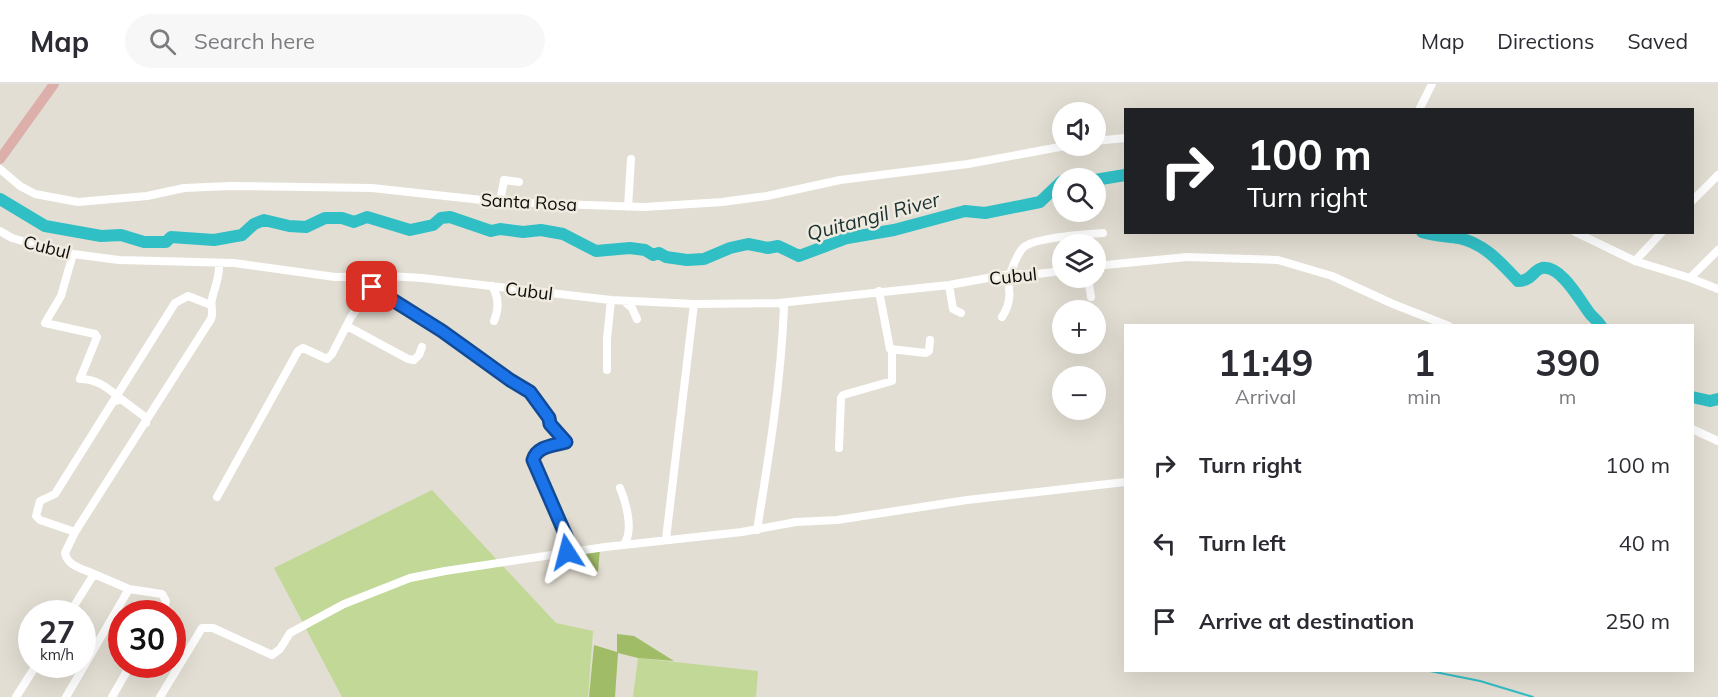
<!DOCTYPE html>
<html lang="en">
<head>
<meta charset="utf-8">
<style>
  :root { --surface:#fff; --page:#f7f7f7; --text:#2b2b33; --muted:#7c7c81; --line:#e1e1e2 }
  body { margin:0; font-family:Mulish,sans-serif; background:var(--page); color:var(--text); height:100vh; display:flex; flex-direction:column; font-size:22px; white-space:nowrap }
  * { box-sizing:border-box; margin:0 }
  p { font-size:20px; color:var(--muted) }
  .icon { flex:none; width:33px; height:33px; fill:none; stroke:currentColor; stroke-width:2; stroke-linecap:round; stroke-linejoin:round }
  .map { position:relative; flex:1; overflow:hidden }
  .drawer { position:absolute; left:1124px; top:240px; width:570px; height:348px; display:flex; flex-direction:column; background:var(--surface); border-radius:0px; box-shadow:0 6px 24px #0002 }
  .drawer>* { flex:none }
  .banner { position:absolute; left:1124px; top:24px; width:570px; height:126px; border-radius:0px; box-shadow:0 6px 24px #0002; background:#202124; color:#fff; overflow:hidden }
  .controls { position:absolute; left:1052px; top:18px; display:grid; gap:12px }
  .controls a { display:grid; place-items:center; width:54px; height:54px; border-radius:50%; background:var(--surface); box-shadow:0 6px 24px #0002; font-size:30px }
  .speed { position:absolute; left:18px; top:516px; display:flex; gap:12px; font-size:30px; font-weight:700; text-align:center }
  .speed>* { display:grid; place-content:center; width:78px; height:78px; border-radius:50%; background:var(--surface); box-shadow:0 6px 24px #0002; line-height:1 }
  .speed small { font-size:15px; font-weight:400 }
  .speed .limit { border:9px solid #d22; background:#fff; color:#111 }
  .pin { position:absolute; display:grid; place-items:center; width:51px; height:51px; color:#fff; margin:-26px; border-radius:12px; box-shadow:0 3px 9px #0006 }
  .me { position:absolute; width:66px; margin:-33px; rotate:351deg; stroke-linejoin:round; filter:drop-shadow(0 0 4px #0008) }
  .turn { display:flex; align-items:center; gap:21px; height:126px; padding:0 24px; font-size:27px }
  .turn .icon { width:78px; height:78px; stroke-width:2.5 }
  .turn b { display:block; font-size:42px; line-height:51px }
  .eta { display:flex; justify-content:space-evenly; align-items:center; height:102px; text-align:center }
  .eta b { font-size:36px; font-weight:700; line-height:42px }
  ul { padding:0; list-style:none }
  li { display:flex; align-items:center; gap:18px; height:78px; padding:0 24px }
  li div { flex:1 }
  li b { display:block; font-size:22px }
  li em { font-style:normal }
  header { display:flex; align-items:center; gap:36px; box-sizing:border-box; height:84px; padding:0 30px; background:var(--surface); border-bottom:2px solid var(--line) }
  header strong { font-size:28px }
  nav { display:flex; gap:33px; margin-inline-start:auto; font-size:21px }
  .search { width:420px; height:54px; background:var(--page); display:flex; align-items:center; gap:15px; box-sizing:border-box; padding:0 21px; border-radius:33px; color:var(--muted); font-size:22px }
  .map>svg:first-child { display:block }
  .green { fill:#c1d896 }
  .forest { fill:#a1bc67 }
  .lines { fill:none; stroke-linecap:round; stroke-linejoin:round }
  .stream { stroke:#31bfc6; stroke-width:2 }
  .river { stroke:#31bfc6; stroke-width:12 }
  .minor { stroke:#fff; stroke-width:8 }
  .major { stroke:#dcafab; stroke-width:10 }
  .route-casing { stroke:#114b97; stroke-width:15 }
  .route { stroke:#1a73e8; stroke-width:10 }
  .labels { text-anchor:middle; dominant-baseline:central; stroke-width:5; stroke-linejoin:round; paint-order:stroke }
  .street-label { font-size:18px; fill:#0f0d09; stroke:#f0ebe0 }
  .water-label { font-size:20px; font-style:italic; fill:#1b3233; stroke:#f0ebe0 }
</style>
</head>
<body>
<header>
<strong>Map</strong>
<div class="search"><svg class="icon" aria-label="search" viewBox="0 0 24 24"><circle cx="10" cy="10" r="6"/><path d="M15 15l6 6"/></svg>Search here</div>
<nav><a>Map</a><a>Directions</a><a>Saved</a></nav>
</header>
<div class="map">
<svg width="1718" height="613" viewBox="0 0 1718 613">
  <rect width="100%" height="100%" fill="#e3ded3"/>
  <path class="green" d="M432 406 556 539 593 547 588 613H342L274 484Z
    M638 574 758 587 756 613H633Z"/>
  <path class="forest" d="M600 464 598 488 575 486 577 468Z
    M617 550 634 552 674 577 638 574 618 569 615 613H589L594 561 617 568Z"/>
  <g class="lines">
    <path class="stream" d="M1425 586 1480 597 1533 613"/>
    <path class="river" d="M1095 96 1125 91
      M0 115 45 142 101 152 121 151 144 158H166L171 153 214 156 242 151 254 140 264 136 289 142 306 143 325 134H342L354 138 367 133 410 146 433 141 441 134 450 133 491 147 500 145 523 148 541 146 563 150 596 167 630 164 645 166 653 171 659 169 666 173 687 176 704 175 730 164 748 160 768 164 778 162 799 172 847 154 894 146 965 127 985 129 1040 118 1062 97
      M1422 148C1434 152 1447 152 1459 154 1485 160 1500 178 1518 197 1532 197 1533 186 1542 184 1562 181 1581 219 1591 231 1595 235 1598 237 1601 242
      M1692 313 1710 317 1718 315"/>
    <path class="minor" d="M1419 26 1432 0
      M1095 57 1125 54
      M0 85 20 102 35 110 78 118 147 112 184 104 230 102 372 104 500 118 644 123 722 118 767 112 840 96 968 80 1065 62
      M1692 117 1718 91
      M500 118 504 96 519 98
      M628 123 631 75
      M0 147 12 154 47 164 73 170 119 176 234 179 335 193 388 192 422 194 611 216 694 220 779 219 949 201 1010 190H1037L1062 187
      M1575 148 1635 177 1690 194 1718 205
      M73 170 61 212 45 239 95 250 97 253 80 295C95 295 106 302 117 312
      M1635 177 1662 148
      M1095 182 1187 173 1278 176 1332 192 1393 220 1449 242
      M1010 190C1013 182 1017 170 1023 164 1031 154 1088 150 1103 149
      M1088 194 1091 213
      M1690 194 1718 166
      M949 201 953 225 961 229
      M492 202C499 213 499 225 494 237
      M372 203 442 247 509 296 530 307 549 334 550 340 566 358C553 362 537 362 533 376L573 468
      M879 207 890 265 926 269 929 267 930 256
      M624 217 632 224 637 235
      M1002 233C1012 218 1010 207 1007 191
      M347 242 408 275 414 276 419 271 422 263
      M607 286V255L611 216
      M113 318 121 315 145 333 146 339
      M1692 345 1718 357
      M839 364 841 314 843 311 892 297V266
      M620 404C626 418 634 447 624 460
      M217 413 298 267 303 264 327 275 332 270 351 233 372 203 361 198 362 192
      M757 446C769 372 781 298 784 223L779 219
      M75 448 40 436 36 432 40 417 55 410 175 219 188 212 211 221
      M666 455 694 220
      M94 490C83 485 67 482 65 469L75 448 211 235C214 227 210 222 212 215 215 202 220 193 219 179
      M69 530 94 490 129 505 162 510 166 517 163 530
      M16 613 37 580
      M66 613 129 505
      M112 613 131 580
      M160 613 202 544H213L272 571 280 565 290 549 344 520 410 494 445 487 605 463 742 448 796 438 837 436 967 416 1125 398"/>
    <path class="major" d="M0 75 54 0"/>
  </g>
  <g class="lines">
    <defs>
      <path id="route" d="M372 203 442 247 510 296 530 308 549 334 550 340 566 358C553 362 537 362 533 376L573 468H567"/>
    </defs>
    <use href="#route" class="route-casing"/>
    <use href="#route" class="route"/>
  </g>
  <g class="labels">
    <g class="street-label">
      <text transform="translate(529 118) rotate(3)">Santa Rosa</text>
      <text transform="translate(47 163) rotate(14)">Cubul</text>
      <text transform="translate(1013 192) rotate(-6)">Cubul</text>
      <text transform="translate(529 207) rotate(7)">Cubul</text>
    </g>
    <g class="water-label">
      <text transform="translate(873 132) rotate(-15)">Quitangil River</text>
    </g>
  </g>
</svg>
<div class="controls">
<a><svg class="icon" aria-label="sound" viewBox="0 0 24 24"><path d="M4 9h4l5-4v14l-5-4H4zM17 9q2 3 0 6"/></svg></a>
<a><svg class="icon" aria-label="search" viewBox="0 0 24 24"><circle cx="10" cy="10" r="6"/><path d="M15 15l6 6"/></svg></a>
<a><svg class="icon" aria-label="layers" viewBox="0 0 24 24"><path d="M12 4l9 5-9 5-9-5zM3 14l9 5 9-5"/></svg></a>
<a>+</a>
<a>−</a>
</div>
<div class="speed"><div>27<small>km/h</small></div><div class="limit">30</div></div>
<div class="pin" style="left:372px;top:203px;background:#d93025"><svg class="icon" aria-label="arrive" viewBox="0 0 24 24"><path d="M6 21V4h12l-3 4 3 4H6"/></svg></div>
<svg class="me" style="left:567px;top:468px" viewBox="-20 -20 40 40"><path d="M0-17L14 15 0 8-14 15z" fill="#1a73e8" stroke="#fff" stroke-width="4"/></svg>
<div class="banner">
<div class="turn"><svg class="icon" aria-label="right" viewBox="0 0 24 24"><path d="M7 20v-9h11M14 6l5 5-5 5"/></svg><div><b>100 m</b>Turn right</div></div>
</div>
<section class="drawer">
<div class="eta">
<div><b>11:49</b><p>Arrival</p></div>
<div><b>1</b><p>min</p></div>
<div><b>390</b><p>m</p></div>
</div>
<ul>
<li><svg class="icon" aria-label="right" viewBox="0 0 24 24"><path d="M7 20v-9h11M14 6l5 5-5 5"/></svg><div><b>Turn right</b></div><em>100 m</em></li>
<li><svg class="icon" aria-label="left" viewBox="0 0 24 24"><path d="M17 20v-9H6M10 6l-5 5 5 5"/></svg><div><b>Turn left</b></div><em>40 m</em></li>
<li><svg class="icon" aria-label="arrive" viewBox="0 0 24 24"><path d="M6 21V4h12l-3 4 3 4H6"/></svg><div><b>Arrive at destination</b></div><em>250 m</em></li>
</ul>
</section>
</div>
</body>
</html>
